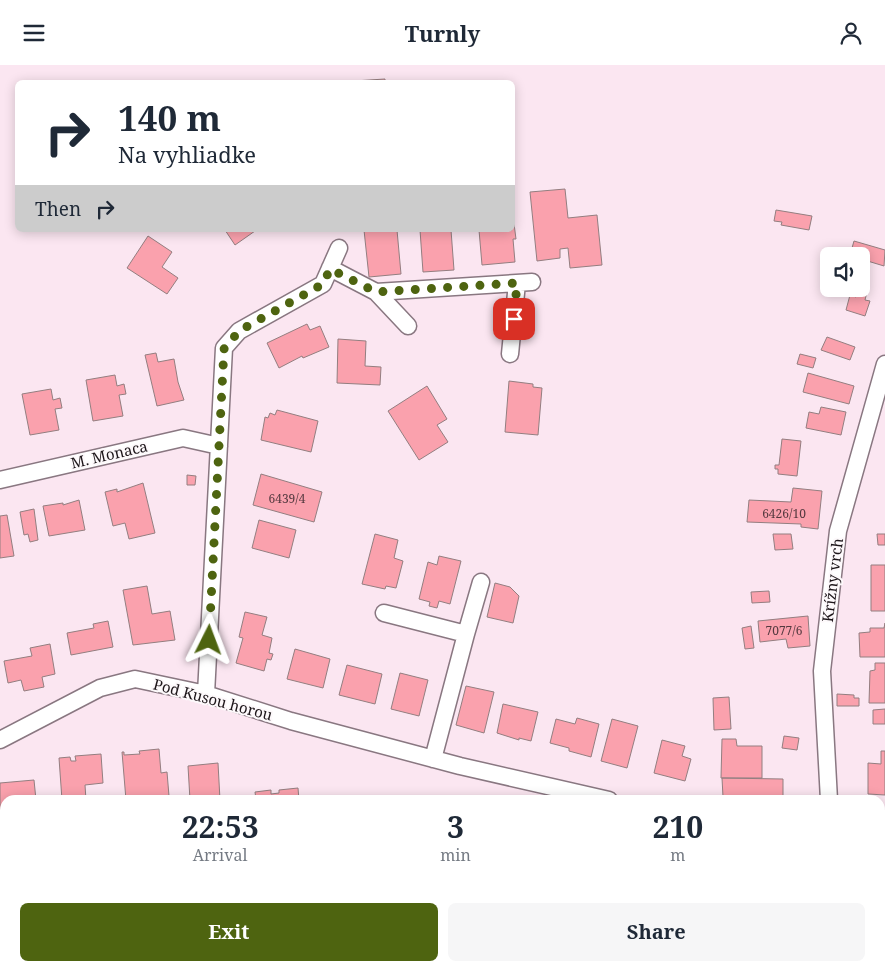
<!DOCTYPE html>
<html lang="en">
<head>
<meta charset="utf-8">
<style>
  :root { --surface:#fff; --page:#f6f6f7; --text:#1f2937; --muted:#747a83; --accent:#4e6410 }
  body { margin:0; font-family:"Noto Serif",serif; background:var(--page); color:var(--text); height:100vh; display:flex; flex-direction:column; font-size:19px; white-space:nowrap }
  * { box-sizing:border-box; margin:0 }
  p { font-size:16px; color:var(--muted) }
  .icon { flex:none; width:28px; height:28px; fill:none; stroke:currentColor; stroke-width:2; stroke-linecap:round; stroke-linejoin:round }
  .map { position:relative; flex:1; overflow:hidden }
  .sheet { position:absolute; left:0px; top:730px; width:885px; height:176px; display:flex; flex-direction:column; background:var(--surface); border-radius:15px 15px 0 0; box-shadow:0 2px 12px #0003 }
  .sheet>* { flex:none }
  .banner { position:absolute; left:15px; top:15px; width:500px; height:152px; border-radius:8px; box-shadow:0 2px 12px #0003; background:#fff; color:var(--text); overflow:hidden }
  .buttons { position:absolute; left:820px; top:182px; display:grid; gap:10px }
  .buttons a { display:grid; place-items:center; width:50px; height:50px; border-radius:8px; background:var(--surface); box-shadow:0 2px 12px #0003; font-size:25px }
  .pin { position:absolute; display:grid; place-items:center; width:42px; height:42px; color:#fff; margin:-21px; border-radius:10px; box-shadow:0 2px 8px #0006 }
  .me { position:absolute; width:55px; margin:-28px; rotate:3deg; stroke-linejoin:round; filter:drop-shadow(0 0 4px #0008) }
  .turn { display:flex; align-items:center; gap:18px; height:105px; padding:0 20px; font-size:22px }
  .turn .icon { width:65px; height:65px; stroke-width:2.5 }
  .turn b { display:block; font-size:35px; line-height:42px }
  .then { display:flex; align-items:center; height:48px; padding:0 20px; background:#0003; gap:10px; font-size:19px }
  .eta { display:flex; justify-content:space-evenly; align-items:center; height:85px; text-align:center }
  .eta b { font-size:30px; font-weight:700; line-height:35px }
  .cta { display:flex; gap:10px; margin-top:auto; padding:10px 20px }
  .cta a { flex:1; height:58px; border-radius:8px; background:var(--accent); color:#fff; font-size:20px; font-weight:700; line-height:58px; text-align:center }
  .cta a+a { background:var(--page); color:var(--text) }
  header { display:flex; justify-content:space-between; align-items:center; height:65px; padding:0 20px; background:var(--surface); font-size:22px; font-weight:700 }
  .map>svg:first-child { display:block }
  .building { fill:#faa1ad; stroke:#937e80 }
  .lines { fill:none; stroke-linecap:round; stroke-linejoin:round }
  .minor-casing { stroke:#897781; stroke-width:19 }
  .minor { stroke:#fff; stroke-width:16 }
  .route { stroke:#4e6410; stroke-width:9; stroke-dasharray:0 16.2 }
  .labels { text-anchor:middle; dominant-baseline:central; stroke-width:4; stroke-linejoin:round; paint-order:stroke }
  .number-label { font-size:12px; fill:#54393f }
  .street-label { font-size:15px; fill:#1d161a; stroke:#fdf9fb }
</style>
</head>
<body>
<header><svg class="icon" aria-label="menu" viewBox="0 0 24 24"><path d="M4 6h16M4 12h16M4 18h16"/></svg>Turnly<svg class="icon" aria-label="person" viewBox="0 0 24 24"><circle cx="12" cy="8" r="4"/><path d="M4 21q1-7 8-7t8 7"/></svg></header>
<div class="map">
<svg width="885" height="906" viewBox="0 0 885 906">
  <rect width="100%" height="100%" fill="#fbe6f1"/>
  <path class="building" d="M385 14V16H401V18H354V16Z
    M565 124 568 153 597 150 602 200 570 203 568 183 560 184V193L537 196 530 127Z
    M776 145 812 151 809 165 781 160 782 157 774 156Z
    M513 151 516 174H513L515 197 482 200 479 165H512Z
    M225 165H254L255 166 235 180Z
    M364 165H397L401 209 369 212Z
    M420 165H451L454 205 423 207Z
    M148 171 172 187 162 202 178 213 167 229 127 203Z
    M854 176 885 185 884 201 861 194V191L850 190Z
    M858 225 867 227 865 235 870 236 865 251 846 245 850 230 856 232Z
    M307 259 310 265 320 261 329 282 303 293 302 291 279 303 267 278Z
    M827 272 855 282 850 295 821 285Z
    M338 274 366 276 365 301 381 302 380 320 337 318Z
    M156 288 158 297 174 294 178 317 184 335 157 341 145 290Z
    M800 289 816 293 813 303 797 299Z
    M808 308 854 321 849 339 803 327Z
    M115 310 117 321 124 319 126 329 119 330 123 351 93 356 86 315Z
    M509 316 533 319V322L542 323 538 370 505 367Z
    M427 321 447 354 437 360 448 377 419 395 388 346Z
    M51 324 53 335 60 333 62 343 55 344 59 365 30 370 22 329Z
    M821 342 846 347 841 370 806 363 809 347 819 349Z
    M277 345 318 356 311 387 261 375 265 352 268 353 270 348 275 350Z
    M782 374 801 376 797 411 778 409V404H775V400H779Z
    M261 409 322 427 314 457 253 440Z
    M187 410 196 411 195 420H187Z
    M143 418 155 468 129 474 125 458 113 461 105 427 117 424V427Z
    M793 423 822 426 818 464 801 462V459L747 457 749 435 791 437Z
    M79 435 85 465 49 471 43 441 63 438V440Z
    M34 444 38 475 30 477 28 469 24 470 20 447Z
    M7 450 14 491 0 493V451Z
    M259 455 296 465 289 493 252 483Z
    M375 469 398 475 394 493 403 496 396 523 386 521 385 524 362 519Z
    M773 469H791L793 484 775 485Z
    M877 469H885V480H878Z
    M439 491 461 496 450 539 439 536 437 543 429 541 430 537 419 534 428 497 437 500Z
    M871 500H885V546H871Z
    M495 518 510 522 519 531 513 558 487 552Z
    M147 521 152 549 170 546 175 575 133 580 123 525Z
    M769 526 770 537 752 538 751 527Z
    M245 547 267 552 262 570 272 573 269 588 273 589 271 595 267 594 264 606 236 598 243 573 239 572Z
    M808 551 810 581 788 583 786 574 760 577 758 556Z
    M108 556 113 582 71 590 67 568 94 563 93 559Z
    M885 558V592H860L859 568 870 567V563H884Z
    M751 561 754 583 745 584 742 563Z
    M50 579 55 609 42 612 44 622 24 626 21 615 8 618 4 596 32 591 30 583Z
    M295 584 330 594 323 623 287 614Z
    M875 598H885V638H869L870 606 875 605Z
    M347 600 382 609 375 639 339 630Z
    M400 608 428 615 419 651 391 644Z
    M466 621 494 627 484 668 456 660Z
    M837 629 854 630V633H859V641H837Z
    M729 632 731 664 714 665 713 633Z
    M503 639 538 647 531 676 519 673V675L497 668Z
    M885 644V659H873V645Z
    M577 653 599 659 591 692 569 686V683L550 678 556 654 575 659Z
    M612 654 638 661 627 703 601 696Z
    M784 671 799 673 797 685 782 683Z
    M722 674H736L737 681H762V713H721Z
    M662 675 685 681 682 691 691 694 685 716 654 708Z
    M159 684 161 708 167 707 169 731 126 735 122 687H124V690L140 689 139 686Z
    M881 686H885V730L868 729V698L881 699Z
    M101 689 103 718 85 720 86 735H62L59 693 70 692 71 696H76L75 691Z
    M218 698 220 735H190L188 701Z
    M722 713 783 714V732H723Z
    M34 715 36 735H5V766L0 767V718Z
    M298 723 299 735H256L255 727 271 725V729L279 728V725Z
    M848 731H869V735H848Z
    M880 745H885V776L880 775Z
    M880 791H885V822H880Z
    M880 892H885V906H862L863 901H880Z
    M764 901H794L792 906H763Z"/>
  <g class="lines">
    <defs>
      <path id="minor" d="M330 203 376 227 408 261
        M376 227 532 217
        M510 289 517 218
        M0 415 183 373 219 381
        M384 548 466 569 433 694
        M466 569 481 517
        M206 629 224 283 239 266 323 219 339 183
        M0 675 100 623 135 614 206 629 291 656 460 701 609 735
        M829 735 822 606 838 466 885 299
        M654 901 674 906
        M829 906V901"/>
    </defs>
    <use href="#minor" class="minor-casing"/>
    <use href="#minor" class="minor"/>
  </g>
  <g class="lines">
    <path class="route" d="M209 575 224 284 239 266 323 219 330 204 376 227 517 218 514 254"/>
  </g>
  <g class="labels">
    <g class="number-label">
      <text x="287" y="433">6439/4</text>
      <text x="784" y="448">6426/10</text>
      <text x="784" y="565">7077/6</text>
    </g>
    <g class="street-label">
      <text transform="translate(109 389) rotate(-13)">M. Monaca</text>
      <text transform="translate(832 515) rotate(-83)">Krížny vrch</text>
      <text transform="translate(213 634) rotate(15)">Pod Kusou horou</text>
    </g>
  </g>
</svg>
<div class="buttons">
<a><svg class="icon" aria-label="sound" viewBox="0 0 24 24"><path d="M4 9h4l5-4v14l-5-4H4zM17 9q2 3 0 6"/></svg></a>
</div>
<div class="pin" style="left:514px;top:254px;background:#d93025"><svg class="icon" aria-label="arrive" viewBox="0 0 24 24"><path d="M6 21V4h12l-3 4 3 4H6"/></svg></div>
<svg class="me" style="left:209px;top:575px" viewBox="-20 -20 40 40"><path d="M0-17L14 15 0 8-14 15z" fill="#4e6410" stroke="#fff" stroke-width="4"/></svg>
<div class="banner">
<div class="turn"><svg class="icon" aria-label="right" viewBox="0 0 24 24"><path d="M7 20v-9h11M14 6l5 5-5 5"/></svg><div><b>140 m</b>Na vyhliadke</div></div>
<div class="then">Then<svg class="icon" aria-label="right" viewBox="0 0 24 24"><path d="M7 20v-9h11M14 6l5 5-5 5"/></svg></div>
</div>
<section class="sheet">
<div class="eta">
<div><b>22:53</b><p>Arrival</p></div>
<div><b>3</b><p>min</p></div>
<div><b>210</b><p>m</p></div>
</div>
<div class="cta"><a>Exit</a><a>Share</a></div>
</section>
</div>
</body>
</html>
